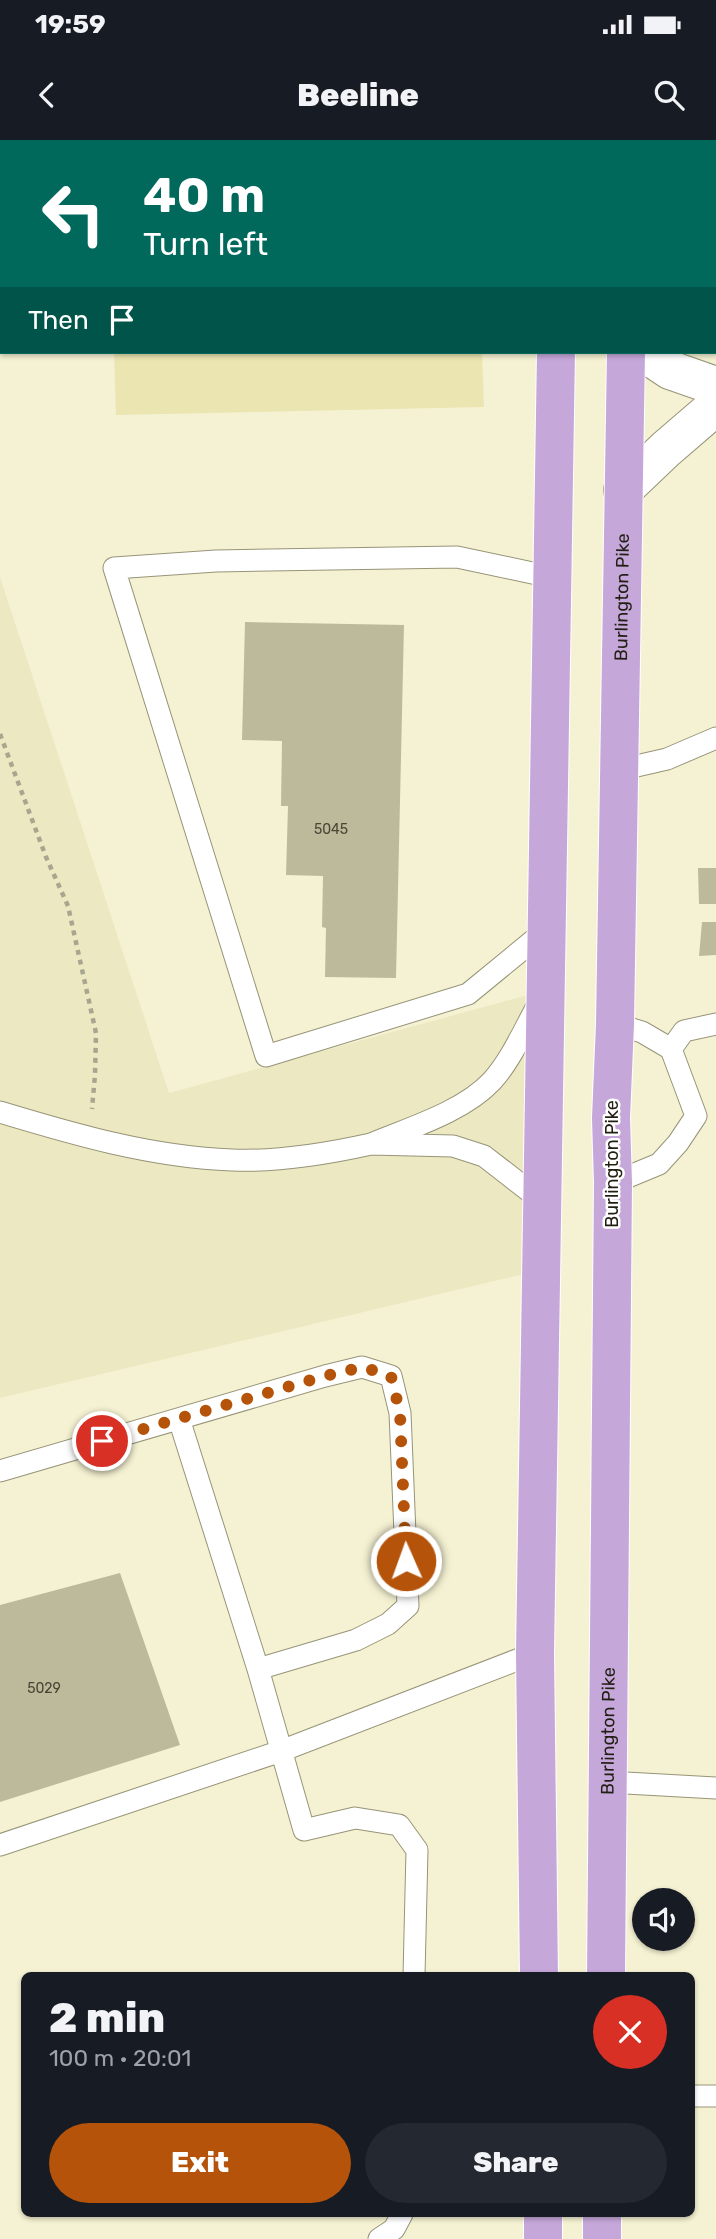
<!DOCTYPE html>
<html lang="en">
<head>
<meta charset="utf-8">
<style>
  :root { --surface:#171b24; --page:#242831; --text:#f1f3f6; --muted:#9ea1a6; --accent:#b45309 }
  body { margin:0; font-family:Rubik,sans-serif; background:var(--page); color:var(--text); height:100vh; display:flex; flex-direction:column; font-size:26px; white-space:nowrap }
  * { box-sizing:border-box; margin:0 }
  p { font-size:23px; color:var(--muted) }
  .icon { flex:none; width:38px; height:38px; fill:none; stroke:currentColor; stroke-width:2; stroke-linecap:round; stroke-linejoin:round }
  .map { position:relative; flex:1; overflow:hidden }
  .drawer { position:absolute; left:21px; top:1832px; width:674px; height:245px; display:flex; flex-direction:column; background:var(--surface); border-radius:10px; box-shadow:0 2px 5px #0004 }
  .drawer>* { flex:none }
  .guide { position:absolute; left:0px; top:0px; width:718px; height:214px; box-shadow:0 2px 5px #0004; background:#00695c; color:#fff; overflow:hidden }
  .tools { position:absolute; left:632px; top:1748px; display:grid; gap:14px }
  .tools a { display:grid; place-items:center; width:63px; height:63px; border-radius:50%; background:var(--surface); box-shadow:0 2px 5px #0004; font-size:35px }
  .pin { position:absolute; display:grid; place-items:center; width:60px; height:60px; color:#fff; margin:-30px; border:4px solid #fff; border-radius:50%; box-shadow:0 2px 7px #0007 }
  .me { position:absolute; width:77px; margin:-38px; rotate:358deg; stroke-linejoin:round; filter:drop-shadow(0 0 5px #0008) }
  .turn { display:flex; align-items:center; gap:24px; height:147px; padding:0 28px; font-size:32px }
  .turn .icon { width:91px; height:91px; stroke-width:2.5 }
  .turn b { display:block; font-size:49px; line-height:60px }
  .then { display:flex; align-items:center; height:66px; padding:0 28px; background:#0003; gap:14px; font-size:26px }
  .round { display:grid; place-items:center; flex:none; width:74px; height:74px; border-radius:37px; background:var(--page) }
  .overview { display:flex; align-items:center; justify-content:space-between; height:119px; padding:0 28px }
  h1 { font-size:42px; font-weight:800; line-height:52px }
  .action { display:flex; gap:14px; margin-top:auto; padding:14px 28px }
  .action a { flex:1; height:80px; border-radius:42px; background:var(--accent); color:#fff; font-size:28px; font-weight:800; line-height:80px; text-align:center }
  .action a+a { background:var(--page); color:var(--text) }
  .status { display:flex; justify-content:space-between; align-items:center; height:49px; padding:0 35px; background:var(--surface); direction:ltr }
  .status svg { height:19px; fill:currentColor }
  header { display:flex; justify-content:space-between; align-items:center; height:91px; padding:0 28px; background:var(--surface); font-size:32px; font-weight:800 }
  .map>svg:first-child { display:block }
  .built { fill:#ece8c2 }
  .green { fill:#ebe5b1 }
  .building { fill:#bdba9c }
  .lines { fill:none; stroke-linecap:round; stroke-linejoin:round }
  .service-casing { stroke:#979478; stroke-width:23 }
  .tertiary-casing { stroke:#979478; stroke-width:40 }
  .trunk-casing { stroke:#fff; stroke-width:40 }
  .path { stroke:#a9a68f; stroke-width:4.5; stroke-dasharray:5 5; stroke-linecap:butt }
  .service { stroke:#fff; stroke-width:21 }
  .tertiary { stroke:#fff; stroke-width:38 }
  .trunk { stroke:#c6a7da; stroke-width:38 }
  .route { stroke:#b45309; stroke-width:12; stroke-dasharray:0 21.6 }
  .labels { text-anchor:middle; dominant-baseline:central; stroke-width:5; stroke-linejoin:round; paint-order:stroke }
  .number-label { font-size:14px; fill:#484636 }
  .street-label { font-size:18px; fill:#211f14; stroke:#fff }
</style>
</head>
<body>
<div class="status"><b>19:59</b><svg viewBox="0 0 49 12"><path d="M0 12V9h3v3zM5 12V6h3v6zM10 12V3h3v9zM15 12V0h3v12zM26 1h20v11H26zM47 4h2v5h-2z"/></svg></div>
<header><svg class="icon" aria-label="back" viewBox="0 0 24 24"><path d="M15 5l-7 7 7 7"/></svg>Beeline<svg class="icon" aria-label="search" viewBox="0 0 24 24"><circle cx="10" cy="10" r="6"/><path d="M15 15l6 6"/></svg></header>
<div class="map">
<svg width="716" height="2099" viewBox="0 0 716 2099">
  <rect width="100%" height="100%" fill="#f5f2d3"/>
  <path class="built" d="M0 437 169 953 546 850 541 1130 0 1258Z"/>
  <path class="green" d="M105 0H476V2H105Z
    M114 212H482L484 267 116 275Z"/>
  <path class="building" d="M245 482 404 485 396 838 325 837 326 788 322 787 323 736 286 735 288 666H281L282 601 242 600Z
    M698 728H716V764H699Z
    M702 782H716V815L699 816Z
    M120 1433 180 1605 0 1662V1465Z"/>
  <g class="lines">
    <defs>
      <path id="service" d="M619 630 667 619 716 598
        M546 790 468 854 266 916 114 428 216 421 457 417 551 437
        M540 861C525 887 512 919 492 941 463 972 409 988 371 1004L453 1006 484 1016 542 1061
        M671 909 684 891 716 884
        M0 972C76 995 152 1017 232 1020 278 1022 326 1014 371 1004
        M613 1043 659 1024 678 1003 696 976 671 909 642 892 615 884
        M179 1279 258 1529
        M0 1331 325 1236 362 1227 391 1236 400 1273 408 1466 388 1484 356 1500 258 1529 304 1690 355 1678 399 1685 417 1710 414 1836
        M608 1642 716 1648
        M0 1705 281 1611 535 1513
        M691 1956H716
        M379 2099 394 2089 402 2074"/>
      <path id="tertiary" d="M643 212 670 230 716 246
        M623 350 666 309 716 266"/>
      <g id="trunk">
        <path d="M560 2V0"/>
        <path d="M629 2V0"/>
        <path d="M539 1836 535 1513 556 212"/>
        <path id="s1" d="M606 1836 613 1043 611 978 615 884 626 212"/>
        <path d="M543 2074V2099"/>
        <path d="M602 2099V2074"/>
      </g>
    </defs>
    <use href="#service" class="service-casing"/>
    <use href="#tertiary" class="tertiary-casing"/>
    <use href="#trunk" class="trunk-casing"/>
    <path class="path" d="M0 594 46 717 68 766 96 893 95 935 92 969"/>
    <use href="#service" class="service"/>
    <use href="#tertiary" class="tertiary"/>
    <use href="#trunk" class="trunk"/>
  </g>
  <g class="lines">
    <path class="route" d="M102 1301 325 1236 362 1227 391 1236 400 1273 406 1421"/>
  </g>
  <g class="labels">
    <g class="number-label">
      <text x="331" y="689">5045</text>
      <text x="44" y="1548">5029</text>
    </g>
    <g class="street-label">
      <text stroke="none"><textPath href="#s1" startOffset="1379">Burlington Pike</textPath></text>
      <text transform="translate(612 1024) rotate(-90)">Burlington Pike</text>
      <text stroke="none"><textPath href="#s1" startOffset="245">Burlington Pike</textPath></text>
    </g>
  </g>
</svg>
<div class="tools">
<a><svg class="icon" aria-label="sound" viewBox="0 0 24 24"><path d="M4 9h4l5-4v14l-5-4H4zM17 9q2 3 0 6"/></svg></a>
</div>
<div class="pin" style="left:102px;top:1301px;background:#d93025"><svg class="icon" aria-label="arrive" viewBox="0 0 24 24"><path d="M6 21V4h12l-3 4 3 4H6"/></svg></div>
<svg class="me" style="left:406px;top:1421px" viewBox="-20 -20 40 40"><circle r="17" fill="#b45309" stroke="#fff" stroke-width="3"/><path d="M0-11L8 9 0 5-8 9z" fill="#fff"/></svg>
<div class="guide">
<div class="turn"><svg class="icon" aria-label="left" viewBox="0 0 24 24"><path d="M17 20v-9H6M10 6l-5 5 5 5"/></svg><div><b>40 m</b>Turn left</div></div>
<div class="then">Then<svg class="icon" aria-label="arrive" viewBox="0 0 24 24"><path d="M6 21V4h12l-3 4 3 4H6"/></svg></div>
</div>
<section class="drawer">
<div class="overview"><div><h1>2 min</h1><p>100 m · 20:01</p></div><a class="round" style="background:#d93025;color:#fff"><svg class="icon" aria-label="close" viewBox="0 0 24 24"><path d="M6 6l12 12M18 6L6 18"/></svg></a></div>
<div class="action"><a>Exit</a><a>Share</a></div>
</section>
</div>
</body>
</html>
